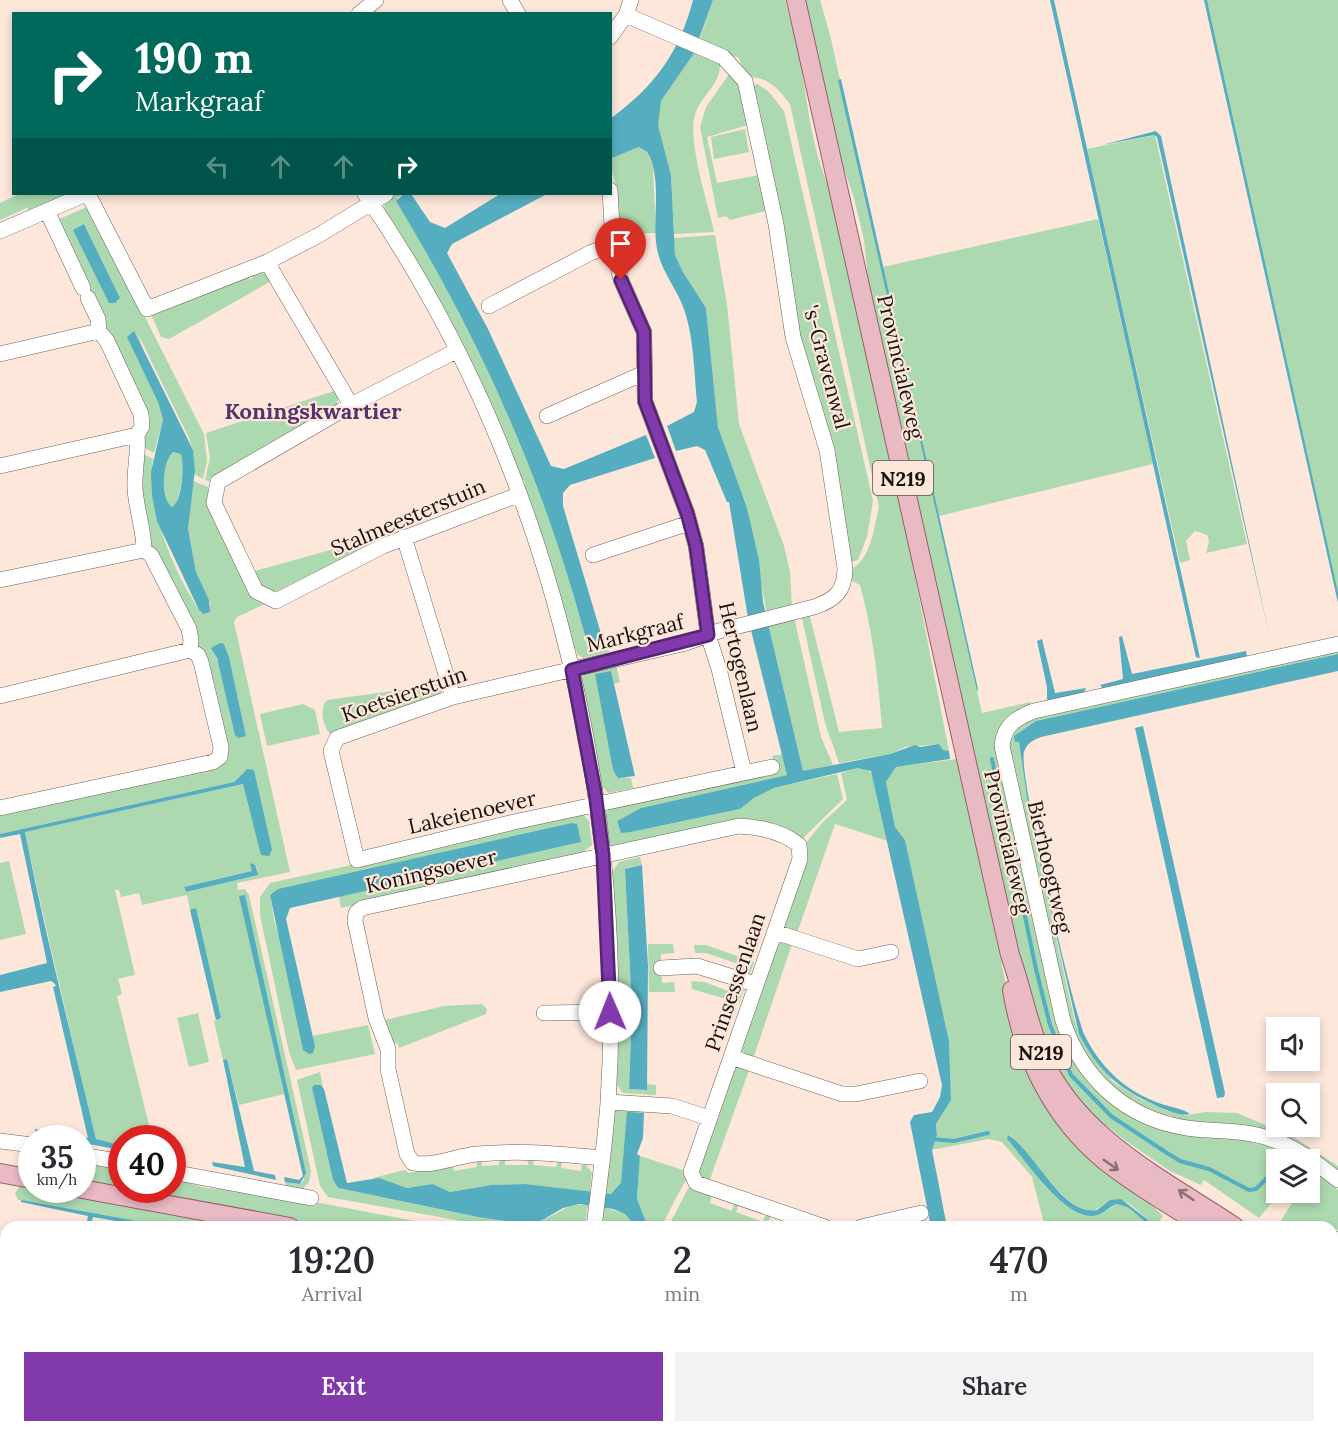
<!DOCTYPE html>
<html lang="en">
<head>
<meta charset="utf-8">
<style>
  :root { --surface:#fff; --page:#f2f2f3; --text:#2b2b33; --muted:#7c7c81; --accent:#8139ac }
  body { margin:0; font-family:Lora,serif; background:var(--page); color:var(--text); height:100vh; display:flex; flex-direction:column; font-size:22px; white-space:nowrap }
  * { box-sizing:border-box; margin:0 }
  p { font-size:20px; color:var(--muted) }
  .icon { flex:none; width:33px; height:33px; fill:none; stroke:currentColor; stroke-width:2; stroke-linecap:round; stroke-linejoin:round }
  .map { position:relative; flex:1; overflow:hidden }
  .details { position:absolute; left:0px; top:1221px; width:1338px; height:212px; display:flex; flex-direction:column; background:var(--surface); border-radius:18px 18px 0 0; box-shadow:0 3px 9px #0003 }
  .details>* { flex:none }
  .top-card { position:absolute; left:12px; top:12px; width:600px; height:183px; border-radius:0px; box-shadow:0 3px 9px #0003; background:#00695c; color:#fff; overflow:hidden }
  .controls { position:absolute; left:1266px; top:1017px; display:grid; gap:12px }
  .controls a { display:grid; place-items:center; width:54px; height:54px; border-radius:0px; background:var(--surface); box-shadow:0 3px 9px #0003; font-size:30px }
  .speed { position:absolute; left:18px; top:1125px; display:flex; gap:12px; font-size:30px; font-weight:700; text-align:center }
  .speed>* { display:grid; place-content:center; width:78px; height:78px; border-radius:50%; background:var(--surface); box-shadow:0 3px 9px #0003; line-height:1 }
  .speed small { font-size:15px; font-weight:400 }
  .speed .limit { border:9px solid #d22; background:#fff; color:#111 }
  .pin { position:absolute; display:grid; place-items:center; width:51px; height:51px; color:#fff; margin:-62px -26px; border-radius:50% 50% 50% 0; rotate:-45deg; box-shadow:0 0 6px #0007 }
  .pin .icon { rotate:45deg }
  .me { position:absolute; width:66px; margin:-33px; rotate:359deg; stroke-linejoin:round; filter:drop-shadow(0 0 4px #0008) }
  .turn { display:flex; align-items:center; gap:21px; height:126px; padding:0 24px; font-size:27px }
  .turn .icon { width:78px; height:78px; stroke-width:2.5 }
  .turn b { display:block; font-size:42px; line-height:51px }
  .lanes { display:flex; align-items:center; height:57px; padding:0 24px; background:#0003; justify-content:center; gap:30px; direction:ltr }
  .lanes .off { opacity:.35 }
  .eta { display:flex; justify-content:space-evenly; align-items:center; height:102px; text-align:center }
  .eta b { font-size:36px; font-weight:600; line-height:42px }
  .action { display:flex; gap:12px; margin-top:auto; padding:12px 24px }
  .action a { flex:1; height:69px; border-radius:0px; background:var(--accent); color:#fff; font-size:24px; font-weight:600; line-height:69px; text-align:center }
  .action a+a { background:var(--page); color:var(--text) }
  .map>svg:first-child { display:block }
  .green { fill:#acd9b0; fill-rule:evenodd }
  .water { fill:#55aec0; fill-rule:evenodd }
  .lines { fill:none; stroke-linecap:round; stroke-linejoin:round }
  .stream { stroke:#55aec0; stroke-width:4 }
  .minor-casing { stroke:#736056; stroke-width:16 }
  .major-casing { stroke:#96606a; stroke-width:20 }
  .minor { stroke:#fff; stroke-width:15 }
  .major { stroke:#e9b9c4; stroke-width:18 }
  .oneway { stroke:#8b6e72 }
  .route-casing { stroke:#542570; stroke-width:15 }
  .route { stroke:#8139ac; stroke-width:10 }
  .labels { text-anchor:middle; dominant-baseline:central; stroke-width:4.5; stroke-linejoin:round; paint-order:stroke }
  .shield { fill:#fde6da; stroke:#5d524b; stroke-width:1.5 }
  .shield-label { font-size:20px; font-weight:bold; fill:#19120e }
  .street-label { font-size:21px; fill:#19120e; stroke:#fde6da }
  .neighbourhood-label { font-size:22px; font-weight:bold; fill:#54326b; stroke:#fde6da }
</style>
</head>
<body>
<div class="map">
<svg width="1338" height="1432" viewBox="0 0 1338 1432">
  <rect width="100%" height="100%" fill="#fde6da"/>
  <path class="green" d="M713 0H785C791 24 798 48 802 72 809 115 813 152 831 192L899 495 949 751 943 750 939 744 905 747 890 754 839 763 825 723 801 614 809 613 839 732 882 728C878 679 873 632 860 585L849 579 848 570C871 563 874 527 879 507L790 104C778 89 768 76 747 77L738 57 729 56 699 42Z
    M805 0H820L830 35 982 713 1030 702V708L1003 723 1062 1037 1076 1064 1117 1107 1266 1143 1300 1159 1276 1160V1192L1280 1193 1259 1218 1204 1180 1201 1185 1170 1171 1126 1141 1085 1109 1060 1079 1032 1009 869 288 864 240 854 198 840 158Z
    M1207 0H1338V592Z
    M695 50 720 62C722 86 698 96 694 119 689 146 708 203 714 232L674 234 671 175 658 125V113L661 101Z
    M729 74 742 82 748 125 707 137 717 183 759 175 766 211 730 220 726 216 718 218 700 127 706 107Z
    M757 84 768 91 784 111 873 501 867 537 858 560 847 563 800 351 750 86Z
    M745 129 749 152 714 159 711 137Z
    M1155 135 1247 544 1206 553 1209 541 1207 535 1195 531 1186 541 1190 560 1180 563 1087 149Z
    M639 147 647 152 653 167 656 233H639L638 229 618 230V192L611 168 610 155 612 158Z
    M18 194H69L30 211 27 208 0 220V203Z
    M397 194H404L397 198C433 260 469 322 498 387 536 473 566 561 589 651L608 647 609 652 583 658 578 655 575 648 572 649 521 486 525 484 524 480 519 481 384 209 385 202Z
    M89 206 204 434 207 461 203 479 194 474 193 450 189 438 138 334 163 419 154 453 143 447 141 440 148 432 150 417 55 221ZM84 224 120 298 118 301 109 302 74 230Z
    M1098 219 1153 464 939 516 883 267Z
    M715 235 727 304 739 424 784 546 790 572 792 607 767 614 747 508 718 427 706 308 683 272 675 255 674 238Z
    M263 270 273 280 169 339 161 337 151 314 247 274 249 279 253 278 252 273Z
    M334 391 338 397 337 407 212 482 205 480 210 458 206 433Z
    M177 452 181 454C185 469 181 494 174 507H170C162 495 161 464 171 453Z
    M142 453 153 459C146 509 174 572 201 613L211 605 196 572 188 529 193 481 208 487V501L265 604 237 617 234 622 290 872 237 883 238 890 245 889 249 895 311 1171 309 1182 300 1192 287 1190 285 1182 300 1184 304 1180 240 896 284 1094 239 1105 227 1059 223 1060 214 1021 221 1018 195 909 190 910 187 895 142 905 139 893 121 897 119 890H115L135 975 118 979 122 994 117 996 149 1125 145 1126 148 1138 164 1136V1138H122L121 1145 96 1139C72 1037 47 935 25 832L243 784 272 854 254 770 244 771 234 782 0 834V814L219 765 195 648 150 548 141 507ZM224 644 229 657 246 736 214 652ZM252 871 257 875 186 892 184 887Z
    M377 537 379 541 273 593 263 589 255 571Z
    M794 617 821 737 833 765 806 771H803L768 623Z
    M1338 648V654L1036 721 1019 742 1031 825 1074 1018 1079 1034 1113 1082 1139 1098 1167 1111 1188 1115 1205 1112 1237 1113 1292 1136 1338 1166V1173L1326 1163 1138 1106 1099 1075 1071 1027 1008 750 1009 738 1024 719Z
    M616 665 620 682 614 684 611 671 596 675 613 770 626 778H631L633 788 608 793 604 788H600L580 681 584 673Z
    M443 684 442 693 435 699 330 734C323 726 319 708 327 700Z
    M303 704 315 710 320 734 267 746 260 714Z
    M783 754 787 775 641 808 617 821 621 832H631L740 809 754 798 774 788 837 774 843 799 801 840 760 823 611 847C604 839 601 818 609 809L776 771 772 756Z
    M957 759 1015 1026 1138 1192 1163 1216 1160 1220 1170 1227C1141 1227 1136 1197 1113 1200 1106 1201 1100 1209 1092 1211 1063 1209 1030 1155 1010 1135L1007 1139 1046 1185 1088 1216 1098 1215 1117 1204 1129 1208 1151 1227H1045L1032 1177 1002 1142 989 1139 931 1150 937 1135 936 1124 951 1100 949 1041 905 840 895 827 886 782 896 767Z
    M858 768 867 769 873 775 888 841 835 824 797 933 787 929 784 923 804 845 823 822 847 800 841 773Z
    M583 814 589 821 592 845 584 851 585 854 341 908 339 896 581 842 270 894 274 920 315 1046 312 1036 368 1025 375 1054 296 1070 289 1052 260 915V897L270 883Z
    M640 857 642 865 625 869 632 1010 629 1089 646 1090 647 1084 656 1085V1095L623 1093 618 1086H614L610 876 619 862Z
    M9 861 26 934 0 940V863Z
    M782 941 792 944 753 1059 743 1054 740 1048 778 943Z
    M648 944H673L674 953 661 954 662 983 674 982 675 992H649Z
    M694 945H706L754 962 750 974H741L744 966 706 953H695Z
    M691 981 704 982 734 993 738 985 744 990 739 1003 692 989Z
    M482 1004 487 1009 486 1014 399 1048 398 1043 394 1044 385 1020 444 1006Z
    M198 1013 209 1062 189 1067 177 1018Z
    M737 1067 749 1070 709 1182 702 1180 697 1169 733 1069Z
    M320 1072 323 1087 321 1085 312 1088 333 1180 338 1188 478 1217 540 1222 572 1205H588L585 1224 495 1227 328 1197 320 1186 297 1080Z
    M617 1108 645 1109 644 1113H634L621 1183C617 1191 613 1195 604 1194L615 1110Z
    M500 1156H505V1165H528L529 1156 534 1157 533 1165 556 1167 558 1159H562L561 1168 581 1171 582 1165H586L592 1173 590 1192 525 1184 491 1185 450 1192 433 1184 407 1188 373 1178 405 1170 409 1173 452 1164 454 1171 477 1167 476 1159 481 1158 482 1166 499 1165Z
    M640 1156 686 1171 687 1180C682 1183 667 1218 661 1227H648L637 1199Z
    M82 1159 121 1166V1189L83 1182Z
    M1315 1170 1338 1190V1229L1332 1235V1227H1277L1298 1193 1310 1192V1173Z
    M173 1176C191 1185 215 1193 235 1187L436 1225V1227H331L124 1190H172Z
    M690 1185 712 1194 710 1203 732 1211 735 1202 739 1204 736 1212 763 1222 766 1213 771 1214 768 1223 778 1227H668Z
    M20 1186H31L32 1190H50L254 1227H170L18 1200 15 1193Z
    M603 1207 625 1214 636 1227H600Z
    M1332 1354 1338 1356V1432H1284L1256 1427 1332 1426Z
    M0 1406 6 1407V1426L94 1427 93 1432H0Z
    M819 1426 841 1432H434L391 1427Z
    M1173 1426 1189 1432H932L911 1427Z"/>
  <path class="water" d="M693 0H713L694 53 661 101 658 125 671 175 675 255 683 272 706 308 718 427 747 508 759 560 763 602 803 771 890 754 915 745 920 747 939 744 943 750 949 751 950 759 896 767 886 782 895 827 905 840 949 1041 951 1100 936 1124 937 1135 932 1150 947 1227H931L910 1122 914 1115 932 1112 940 1097 942 1085 871 771 858 768 774 788 754 798 740 809 631 832 621 833 617 821 641 808 787 775 748 618 729 502H727L705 450 697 446 676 451 667 426 694 412 697 402C694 373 694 340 685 312 677 287 659 271 656 242 653 215 662 176 647 152L639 147 612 158 610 155V119C655 86 679 53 693 0Z
    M1050 0H1054L1200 658 1196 657 1194 649Z
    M1204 0H1207L1338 592V603Z
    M841 79 978 689 977 691 838 80Z
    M1156 131 1161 136 1270 639 1157 137 1154 135 1102 145Z
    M404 194H411L430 222 445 228 500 194H547L452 244 447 253 488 329 551 466 564 469 646 435 655 458 570 485 563 493V506L605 647 589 651C547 488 483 344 396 201Z
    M84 224 120 298 115 303H109L73 230Z
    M134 331 193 450 195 470 188 529 196 572 209 600 210 612 203 614 199 610 157 521 152 495 151 472 163 419 158 402 127 337ZM173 452 181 454C184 466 183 500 172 507 160 499 162 461 173 452Z
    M1122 636 1132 674 1246 651 1247 657 1103 689 1100 685 1123 679 1119 637Z
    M1042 639 1055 693 1086 688 1084 693 1048 701 1047 699V687L1037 641Z
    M220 643 224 644 229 657 246 736 238 738 235 735 217 658 211 648Z
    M1338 654V671L1041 737C1033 740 1027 743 1024 752 1018 773 1072 1004 1084 1034 1100 1067 1124 1090 1159 1103 1169 1107 1182 1108 1190 1114 1179 1116 1165 1110 1155 1105 1117 1088 1098 1070 1079 1034L1031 825 1019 742H1015L1014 736 1036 721Z
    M611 671 635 776 618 778 613 770 595 674Z
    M1143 726 1225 1093 1224 1097 1217 1098 1135 728Z
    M247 769 254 770 272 850 269 856 261 855 243 784 25 832C45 935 72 1037 96 1139L121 1145V1150L83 1143 82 1138H61L35 1133V1129L88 1138 53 987 56 986 54 983 51 981 0 992V975L47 963 20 834 0 838V834L234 782Z
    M572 823 577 824 581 842 290 908 286 919 315 1046 313 1053 309 1054 303 1050 270 895 278 889Z
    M250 863 255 865 258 875 186 892 184 887 252 871Z
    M642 865 648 966 647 1090 629 1089 632 1010 625 869Z
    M245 895 306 1173 300 1184 285 1182 284 1177 299 1180 303 1176 239 896Z
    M196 908 221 1018 216 1020 190 910Z
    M227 1059 254 1171 275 1175 276 1180 213 1166 212 1162 245 1167 223 1060Z
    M314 1085H321L324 1089 347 1183 379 1178 407 1188 433 1184 450 1192 491 1185 525 1184 611 1194 621 1183 627 1112 644 1113 643 1138 637 1154 640 1156 637 1199 648 1227H636L625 1214 613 1209 579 1204 563 1208 534 1225 478 1217 338 1188 333 1180 312 1088Z
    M1008 1135C1034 1150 1062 1217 1097 1210L1110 1200 1121 1199 1157 1227H1151L1129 1208 1117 1204C1108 1207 1103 1215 1093 1216 1063 1218 1025 1159 1007 1139Z
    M21 1200 170 1227H150L93 1217 90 1227H86L88 1216 21 1202Z
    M391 1427 434 1432H259L226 1427Z"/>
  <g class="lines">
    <path class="stream" d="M992 759 1036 969 1050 1025 1071 1075 1111 1116 1167 1153 1180 1161 1209 1169 1249 1190 1256 1189 1268 1177
      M931 1139 954 1141 988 1133"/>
    <defs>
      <path id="minor" d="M510 0 518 14
        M359 14 376 0
        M626 15 723 57 745 81 776 224 793 337 827 450 845 568C845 591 835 600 814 607L719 631 686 643 453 697 337 738 331 751 357 860 514 822 772 767
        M610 37 626 15 631 0
        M610 190 613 244 621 280 644 332 645 401 687 513 696 546 708 635 719 669 744 772
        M88 194 147 309 267 262 319 235 386 194
        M365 194C545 455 628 787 608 1103 605 1144 599 1186 594 1227
        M47 211 83 288
        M0 231 86 194
        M267 262 351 405
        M88 298 98 319 99 331
        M489 306 590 253 613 244
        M456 351 351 405 218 482 214 503 256 591 276 601 383 546 518 495
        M0 354 99 331
        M547 416 644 373
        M137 435C139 453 134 470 135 488 136 509 144 529 144 550
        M0 466 137 435 142 426 141 414 107 341 99 331
        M404 537 453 697
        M144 550 151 555 189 629 191 640 190 650
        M593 555 689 523
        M0 580 144 550
        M1338 644 1034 711C1016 718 1004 725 1002 746L1063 1021C1082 1079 1127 1119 1187 1128 1214 1132 1241 1129 1268 1138 1294 1146 1317 1163 1338 1180
        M0 696 190 650
        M0 808 213 762 220 757 221 747 201 662 198 655 190 650
        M775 932 858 959 891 952
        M661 968 697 966 755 984
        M544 1013 610 1012
        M731 1057 842 1094H856L920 1081
        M608 1102 672 1106 709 1118
        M0 1141 32 1145
        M82 1155 122 1162
        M603 1158C558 1154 522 1150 477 1154 456 1156 434 1167 413 1163L407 1154 388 1069V1049L376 1018 355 921 356 913 362 908 739 826C760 827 783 832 799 845L800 859 691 1172 696 1183 825 1227
        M172 1172 311 1198
        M861 1227 921 1213
        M1332 1246 1338 1239
        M0 1400 6 1401
        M170 1426 205 1432
        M844 1426 866 1432"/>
      <path id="major" d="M796 0 1010 955C1022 988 1028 1024 1042 1056 1077 1138 1165 1180 1235 1227
        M1012 990C1023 1056 1052 1117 1104 1160 1135 1185 1171 1205 1204 1227
        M0 1173 32 1179
        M82 1189 290 1227
        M1332 1268 1338 1285
        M1332 1316 1338 1310
        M1332 1329 1338 1331"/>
    </defs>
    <use href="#minor" class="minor-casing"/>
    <use href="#major" class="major-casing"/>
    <use href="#minor" class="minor"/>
    <use href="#major" class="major"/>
  </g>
  <defs><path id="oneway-shaft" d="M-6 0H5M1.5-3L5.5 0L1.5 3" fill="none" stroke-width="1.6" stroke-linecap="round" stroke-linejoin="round" transform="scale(1.5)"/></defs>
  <g class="oneway">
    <use href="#oneway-shaft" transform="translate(1111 1165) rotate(35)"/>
    <use href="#oneway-shaft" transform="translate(1186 1195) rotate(-146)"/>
  </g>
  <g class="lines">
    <defs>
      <path id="route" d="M610 1012 603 855 595 792 572 670 708 635 696 546 687 513 645 401 644 332 621 280"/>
    </defs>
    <use href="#route" class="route-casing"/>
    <use href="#route" class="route"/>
  </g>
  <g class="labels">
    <g class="shield">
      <rect x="873" y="461" width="60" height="34" rx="4.5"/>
      <rect x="1011" y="1035" width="60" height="34" rx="4.5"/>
    </g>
    <g class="shield-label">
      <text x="903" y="478">N219</text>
      <text x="1041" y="1052">N219</text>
    </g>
    <g class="street-label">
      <text transform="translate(827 367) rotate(75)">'s-Gravenwal</text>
      <text transform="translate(901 367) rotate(77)">Provincialeweg</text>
      <text transform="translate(408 517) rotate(-23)">Stalmeesterstuin</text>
      <text transform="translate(635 633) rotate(-14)">Markgraaf</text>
      <text transform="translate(741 667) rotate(77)">Hertogenlaan</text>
      <text transform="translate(404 694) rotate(-19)">Koetsierstuin</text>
      <text transform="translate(472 812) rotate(-13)">Lakeienoever</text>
      <text transform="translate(1008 842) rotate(77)">Provincialeweg</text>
      <text transform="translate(1050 867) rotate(77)">Bierhoogtweg</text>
      <text transform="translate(431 871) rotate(-13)">Koningsoever</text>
      <text transform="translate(735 982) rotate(-71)">Prinsessenlaan</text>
    </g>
    <g class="neighbourhood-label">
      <text x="313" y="411">Koningskwartier</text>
    </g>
  </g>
</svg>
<div class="controls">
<a><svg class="icon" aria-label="sound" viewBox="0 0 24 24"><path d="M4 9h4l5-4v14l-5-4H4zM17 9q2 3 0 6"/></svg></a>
<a><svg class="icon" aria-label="search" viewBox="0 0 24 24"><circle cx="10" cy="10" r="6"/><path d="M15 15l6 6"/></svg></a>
<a><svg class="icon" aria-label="layers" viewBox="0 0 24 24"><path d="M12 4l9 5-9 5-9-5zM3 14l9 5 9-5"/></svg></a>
</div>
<div class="speed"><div>35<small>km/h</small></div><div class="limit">40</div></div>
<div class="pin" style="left:621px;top:280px;background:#d93025"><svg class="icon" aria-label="arrive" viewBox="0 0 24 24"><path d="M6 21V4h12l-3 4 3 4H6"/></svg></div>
<svg class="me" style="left:610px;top:1012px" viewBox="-20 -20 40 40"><circle r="19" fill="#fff"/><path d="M0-13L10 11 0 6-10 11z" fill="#8139ac"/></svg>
<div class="top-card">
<div class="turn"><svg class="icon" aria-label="right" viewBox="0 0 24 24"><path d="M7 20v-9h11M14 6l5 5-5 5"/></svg><div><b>190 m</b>Markgraaf</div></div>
<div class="lanes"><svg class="icon off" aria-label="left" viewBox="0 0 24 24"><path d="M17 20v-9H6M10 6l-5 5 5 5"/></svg><svg class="icon off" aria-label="ahead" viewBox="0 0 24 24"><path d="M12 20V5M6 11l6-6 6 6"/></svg><svg class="icon off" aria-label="ahead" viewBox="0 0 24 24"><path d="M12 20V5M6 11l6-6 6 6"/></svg><svg class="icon" aria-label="right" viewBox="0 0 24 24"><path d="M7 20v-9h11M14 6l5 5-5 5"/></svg></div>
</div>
<section class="details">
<div class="eta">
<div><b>19:20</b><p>Arrival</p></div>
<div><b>2</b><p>min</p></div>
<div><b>470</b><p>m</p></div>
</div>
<div class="action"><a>Exit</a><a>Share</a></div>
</section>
</div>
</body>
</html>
